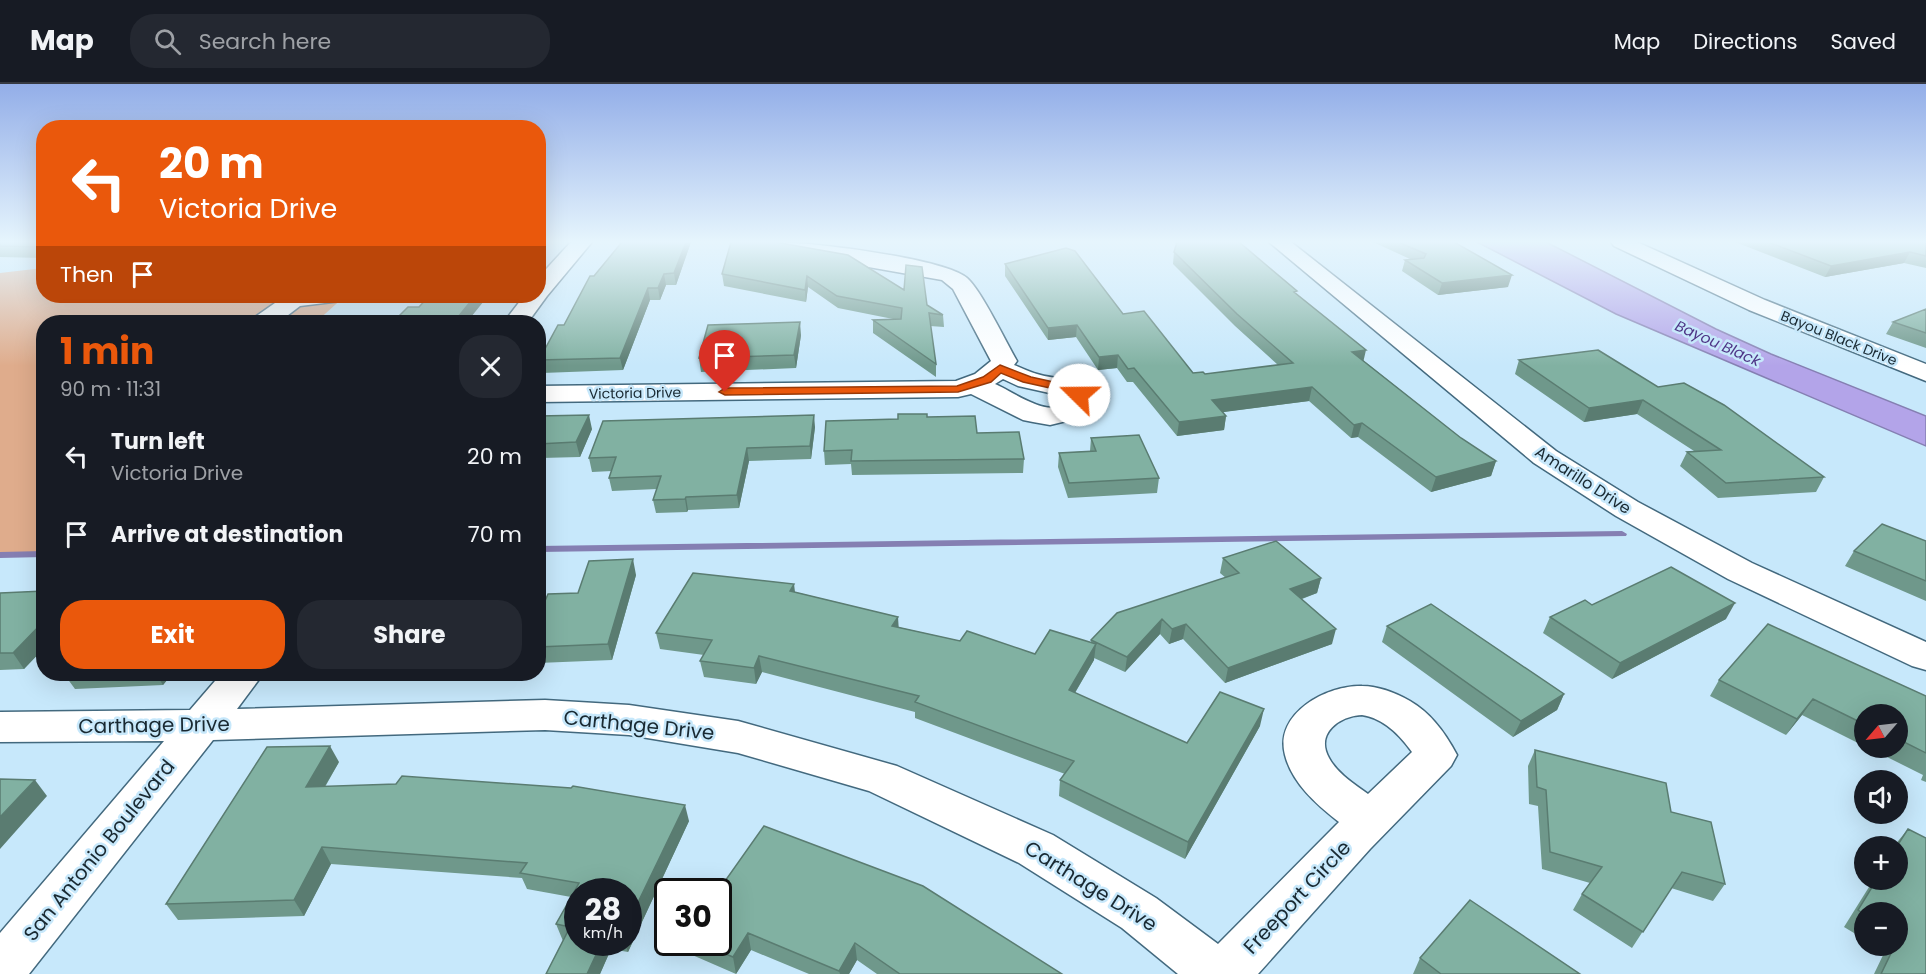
<!DOCTYPE html>
<html lang="en">
<head>
<meta charset="utf-8">
<style>
  :root { --surface:#171b24; --page:#242831; --text:#f1f3f6; --muted:#9ea1a6; --line:#363941; --accent:#ea580c }
  body { margin:0; font-family:Poppins,sans-serif; background:var(--page); color:var(--text); height:100vh; display:flex; flex-direction:column; font-size:22px; white-space:nowrap }
  * { box-sizing:border-box; margin:0 }
  p { font-size:20px; color:var(--muted) }
  .icon { flex:none; width:33px; height:33px; fill:none; stroke:currentColor; stroke-width:2; stroke-linecap:round; stroke-linejoin:round }
  .map { position:relative; flex:1; overflow:hidden }
  .drawer { position:absolute; left:36px; top:231px; width:510px; height:366px; display:flex; flex-direction:column; background:var(--surface); border-radius:24px; box-shadow:0 6px 24px #0002 }
  .drawer>* { flex:none }
  .hud { position:absolute; left:36px; top:36px; width:510px; height:183px; border-radius:24px; box-shadow:0 6px 24px #0002; background:#ea580c; color:#fff; overflow:hidden }
  .needle { width:39px; rotate:242deg }
  .tools { position:absolute; left:1854px; top:620px; display:grid; gap:12px }
  .tools a { display:grid; place-items:center; width:54px; height:54px; border-radius:50%; background:var(--surface); box-shadow:0 6px 24px #0002; font-size:30px }
  .speed { position:absolute; left:564px; top:794px; display:flex; gap:12px; font-size:30px; font-weight:700; text-align:center }
  .speed>* { display:grid; place-content:center; width:78px; height:78px; border-radius:50%; background:var(--surface); box-shadow:0 6px 24px #0002; line-height:1 }
  .speed small { font-size:15px; font-weight:400 }
  .speed .limit { border:3px solid #111; border-radius:9px; background:#fff; color:#111 }
  .pin { position:absolute; display:grid; place-items:center; width:51px; height:51px; color:#fff; margin:-62px -26px; border-radius:50% 50% 50% 0; rotate:-45deg; box-shadow:0 0 6px #0007 }
  .pin .icon { rotate:45deg }
  .me { position:absolute; width:66px; margin:-33px; rotate:292deg; stroke-linejoin:round; filter:drop-shadow(0 0 4px #0008) }
  .turn { display:flex; align-items:center; gap:21px; height:126px; padding:0 24px; font-size:27px }
  .turn .icon { width:78px; height:78px; stroke-width:2.5 }
  .turn b { display:block; font-size:42px; line-height:51px }
  .then { display:flex; align-items:center; height:57px; padding:0 24px; background:#0003; gap:12px; font-size:22px }
  .round { display:grid; place-items:center; flex:none; width:63px; height:63px; border-radius:24px; background:var(--page) }
  .overview { display:flex; align-items:center; justify-content:space-between; height:102px; padding:0 24px }
  h1 { font-size:36px; font-weight:700; line-height:45px; color:var(--accent) }
  .button { display:flex; gap:12px; margin-top:auto; padding:12px 24px }
  .button a { flex:1; height:69px; border-radius:24px; background:var(--accent); color:#fff; font-size:24px; font-weight:700; line-height:69px; text-align:center }
  .button a+a { background:var(--page); color:var(--text) }
  ul { padding:0; list-style:none }
  li { display:flex; align-items:center; gap:18px; height:78px; padding:0 24px }
  li div { flex:1 }
  li b { display:block; font-size:22px }
  li em { font-style:normal }
  header { display:flex; align-items:center; gap:36px; box-sizing:border-box; height:84px; padding:0 30px; background:var(--surface); border-bottom:2px solid var(--line) }
  header strong { font-size:28px }
  nav { display:flex; gap:33px; margin-inline-start:auto; font-size:21px }
  .search { width:420px; height:54px; background:var(--page); display:flex; align-items:center; gap:15px; box-sizing:border-box; padding:0 21px; border-radius:24px; color:var(--muted); font-size:22px }
  .map>svg:first-child { display:block }
  .green { fill:#dfac8c }
  .water { fill:#b3a4e9; stroke:#857fb2; stroke-width:1.5 }
  .lines { fill:none; stroke-linecap:round; stroke-linejoin:round }
  .stream { fill:#857fb2; fill-rule:evenodd }
  .minor-casing { stroke:#43697e; stroke-width:3 }
  .secondary-casing { stroke:#43697e; stroke-width:3 }
  .minor { fill:#fff; fill-rule:evenodd }
  .secondary { fill:#fff; fill-rule:evenodd }
  .wall { fill:#6f988b; fill-rule:evenodd }
  .shaded-wall { fill:#5a7c71 }
  .building { fill:#81b1a2; stroke:#5a7c71; stroke-width:1.5 }
  .route { fill:#ea580c; stroke:#983908; stroke-width:1.5 }
  .labels { text-anchor:middle; dominant-baseline:central; stroke-width:5; stroke-linejoin:round; paint-order:stroke }
  .far-street-label { font-size:14px; fill:#192932; stroke:#c7e8fb }
  .far-water-label { font-size:15px; font-style:italic; fill:#4e3586; stroke:#c7e8fb }
  .street-label { font-size:16px; fill:#192932; stroke:#c7e8fb }
  .near-street-label { font-size:20px; fill:#192932; stroke:#c7e8fb }
</style>
</head>
<body>
<header>
<strong>Map</strong>
<div class="search"><svg class="icon" aria-label="search" viewBox="0 0 24 24"><circle cx="10" cy="10" r="6"/><path d="M15 15l6 6"/></svg>Search here</div>
<nav><a>Map</a><a>Directions</a><a>Saved</a></nav>
</header>
<div class="map">
<svg width="1926" height="890" viewBox="0 0 1926 890">
  <rect width="100%" height="100%" fill="#c7e8fb"/>
  <path class="green" d="M43 184 44 212H345L316 238H44L43 470 0 471V189Z"/>
  <path class="water" d="M1477 158H1546L1716 245 1771 270 1926 332V362L1616 230Z"/>
  <g class="lines">
    <path class="stream" d="M1622 447 1627 450 1626 452 538 468V462Z
      M44 467V473L0 474V468Z"/>
    <defs>
      <path id="minor" d="M571 158H592L547 212 528 238H504L524 212H538V194Z
        M751 158C786 154 943 173 967 194 981 206 1006 258 1017 277L1014 281C1022 284 1029 288 1037 290 1055 296 1089 293 1094 317L1083 333 1050 341 1033 338 1023 336 971 310 958 313 538 318V302L956 297 975 290 991 277 953 205 942 196 761 164 754 162ZM1003 295 1018 302 1063 312 1066 317C1052 337 1012 307 995 300Z
        M1269 158H1291L1556 367 1638 418 1752 479 1926 558V586L1912 582 1728 495 1616 432 1534 379Z
        M285 212H345L341 217 300 222 279 238H252L255 233Z
        M221 590H263L237 625 545 616 629 621 738 637 897 682 1053 751 1156 814 1218 860 1339 738C1317 721 1292 699 1285 671 1274 629 1327 601 1362 602 1378 602 1396 609 1410 617 1431 629 1446 650 1457 671L1451 682 1370 765 1258 890H1178L1122 844 1019 779 869 707 738 669 629 651 545 646 213 656 29 890H0V849L164 657 0 658V628L190 626ZM1362 631C1383 634 1400 651 1412 668L1368 710C1354 700 1337 689 1329 674 1315 649 1340 632 1362 631Z"/>
      <path id="secondary" d="M1611 158H1637L1765 216 1926 280V297L1749 226 1614 162Z"/>
    </defs>
    <use href="#minor" class="minor-casing"/>
    <use href="#secondary" class="secondary-casing"/>
    <use href="#minor" class="minor"/>
    <use href="#secondary" class="secondary"/>
  </g>
  <path class="wall" d="M0 158H44V174L0 173Z
    M691 158 676 201H666L660 216H650L623 286 542 289 539 276 564 241Z
    M731 158 927 221 943 231 944 243 930 242 936 280V293L873 249V236H898L838 224 808 203 806 218 724 202 722 190Z
    M1373 158H1454L1508 203 1438 211 1402 187 1405 176 1410 175Z
    M1735 158H1926V184L1904 179 1825 193Z
    M1174 168 1297 210 1364 277 1461 354 1496 377 1491 392 1431 408 1358 353 1351 354 1309 317 1222 328 1226 332 1224 346 1177 352 1133 298H1127L1117 284 1098 286 1076 253 1048 256 1005 192V180L1123 230 1193 289 1205 290 1278 281 1235 242 1173 180Z
    M1926 225V264L1886 250 1893 238Z
    M801 251 796 284 701 288 699 274Z
    M1519 276 1658 303 1824 393 1816 408 1718 414 1680 382 1687 368 1694 367 1637 330 1584 338 1515 290Z
    M538 332 592 345 580 373 541 374 538 380Z
    M927 333 977 349 1024 375 1023 389 852 391 851 380 825 381 824 367 898 335Z
    M815 343 811 375 749 377 739 424 688 426 687 428 656 429 653 416 657 405 612 407 609 394 612 387 592 388 589 374Z
    M1091 354 1159 394 1157 409 1068 414 1058 383 1059 369 1090 367Z
    M1926 457V517L1845 482 1854 467Z
    M1223 474 1321 494 1317 509 1302 515 1332 560 1225 599 1183 555 1169 560 1160 550 1125 588 1094 574V576L1075 609 1187 659 1260 642 1185 775 1059 712 1060 696 1065 690 915 634V628L762 588 756 600 704 593 700 577 704 571 660 565 656 549 795 508 898 533V543L960 557 1035 570 1091 559V556L1226 494 1220 489Z
    M636 491 612 576 538 579V517H545L578 509Z
    M44 507V564L24 585 0 586V509Z
    M1592 521 1726 535 1612 595 1543 549 1550 533Z
    M1387 542 1564 610 1557 626 1513 653 1382 558Z
    M64 590H172L163 601 75 605Z
    M1719 596 1926 612V698L1921 696 1923 691 1867 663H1898V630H1864V662L1802 631 1786 651 1710 612Z
    M1535 666 1671 728 1725 800 1713 817 1671 804 1632 864 1573 826 1582 810 1590 799 1542 785 1538 722 1529 720 1528 682Z
    M339 678 325 703 689 737 628 868 611 865 600 890H546L563 857 556 840 571 813 527 805 522 794 331 780 304 832 178 836 166 820ZM628 807V858H578Z
    M1908 745 1926 890H1874L1885 867 1875 861H1898V828H1864V855L1844 843 1874 795H1898V762H1894Z
    M718 807 1062 890H877L857 876 849 890H809L751 866 736 890 690 870 686 858H718Z
    M1420 874 1580 890H1413Z"/>
  <path class="shaded-wall" d="M686 158H691L676 201 674 189Z
    M1910 168 1904 179 1825 193 1831 182Z
    M664 190 666 201 660 216 658 204Z
    M1512 191 1508 203 1438 211 1442 199Z
    M807 192 808 203 806 218 805 206Z
    M648 204 650 216 623 286 620 274Z
    M475 212H488L467 238H454Z
    M800 238 801 251 796 284 794 271Z
    M1077 241 1076 253 1048 256V244Z
    M1366 266 1363 279 1352 268Z
    M1118 271 1117 284 1098 286 1099 273Z
    M1312 303 1309 317 1209 330 1212 316Z
    M1643 316 1637 330 1584 338 1589 324Z
    M589 331 592 345 580 373 576 358Z
    M814 331 815 343 811 375 810 362Z
    M1226 332 1224 346 1177 352 1179 338Z
    M1362 339 1358 353 1351 354 1354 341Z
    M538 364 541 374 538 380Z
    M747 364 749 377 739 424 737 411Z
    M1496 377 1491 392 1431 408 1436 393Z
    M686 413 688 426 687 428 685 415Z
    M633 475 636 491 612 576 608 560Z
    M1321 494 1317 509 1287 520 1290 505Z
    M794 500 796 516 790 507Z
    M1735 519 1726 535 1612 595 1620 579Z
    M898 533 899 548 892 542Z
    M1162 535 1160 550 1125 588 1127 573Z
    M44 537V564L24 585 13 569Z
    M1186 540 1183 555 1169 560 1172 545Z
    M1336 545 1332 560 1225 599 1228 584Z
    M1096 560 1094 576 1067 622 1069 606Z
    M759 572 762 588 756 600 754 584Z
    M156 590H172L163 601Z
    M1564 610 1557 626 1513 653 1521 637Z
    M1813 615 1802 631 1786 651 1797 635Z
    M1264 625 1260 642 1185 775 1188 758Z
    M330 662 339 678 315 719 306 703Z
    M35 696 47 712 0 765V733Z
    M685 721 689 737 628 868 624 858H628V839Z
    M322 763 331 780 304 832 294 816Z
    M748 849 751 866 736 890 733 873Z
    M602 858H609L611 865 600 890H587Z
    M855 859 857 876 849 890H840L839 887Z"/>
  <path class="building" d="M0 158H44V163L0 162Z
    M622 158H686L674 189 664 190 658 204H648L620 274 539 276 558 241H564L590 192H594Z
    M731 158H775L848 171 904 206 906 181 922 183 927 221 943 231 929 229 936 280 873 236 901 235 902 224 837 212 807 192 805 206 722 190Z
    M1177 158H1239L1297 207 1294 208 1366 266 1352 268 1461 354 1496 377 1436 393 1362 339 1354 341 1312 303 1212 316 1226 332 1179 338 1134 284 1128 285 1118 271 1099 273 1077 241 1048 244 1005 180 1066 164 1075 167 1123 230 1144 227 1193 289 1203 288 1205 290 1293 279 1237 230 1174 168Z
    M1398 158H1454L1512 191 1442 199 1405 176 1424 174 1426 170Z
    M1768 158H1926V172L1910 168 1831 182Z
    M429 212H475L454 238H393L408 223H419Z
    M1926 225V249L1893 238Z
    M800 238 794 271 699 274 708 241Z
    M1598 266 1658 303 1684 299 1724 321 1824 393 1726 399 1687 368 1721 366 1643 316 1589 324 1519 276Z
    M898 330H927V333L975 332 977 349 1019 348 1024 375 851 377 852 366 824 367 826 337 898 335Z
    M589 331 576 358 538 360V332Z
    M814 331 810 362 747 364 737 411 686 413 685 415 653 416 661 392 609 394 616 373 589 374 603 337Z
    M1139 351 1159 394 1069 399 1059 369 1096 367 1091 354Z
    M1882 440 1926 457V497L1854 467Z
    M1276 457 1321 494 1290 505 1336 545 1228 584 1186 540 1172 545 1162 535 1127 573 1091 556 1117 529 1239 489 1223 474Z
    M633 475 608 560 538 563V517H545L548 510 578 509 589 477Z
    M1671 483 1735 519 1620 579 1550 533 1585 516 1592 521Z
    M693 489 794 500 790 507 898 533 892 542 960 557 967 547 1035 570 1050 546 1096 560 1069 606 1187 659 1220 608 1264 625 1188 758 1060 696 1074 677 915 618 919 612 759 572 754 584 700 577 712 556 656 549Z
    M44 507V537L13 569H0V509Z
    M1431 520 1564 610 1521 637 1387 542Z
    M1768 540 1926 612V669L1898 655V630H1864V640L1813 615 1797 635 1719 596Z
    M330 662 306 703 396 700 402 692 571 704 573 702 685 721 628 839V807H578V858H602L587 890H546L570 843 556 840 579 799 520 789 527 779 322 763 294 816 166 820 267 663Z
    M1535 666 1666 699 1671 728 1711 738 1725 800 1682 788 1643 848 1582 810 1602 783 1550 768 1546 706 1537 703Z
    M0 695 35 696 0 733Z
    M764 742 923 802 1062 890H900L855 859 839 887 748 849 733 873 697 858H718V807Z
    M1908 745 1926 754V890H1881L1895 861H1898V856L1900 851 1898 849V828H1864V830L1858 826 1877 795H1898L1897 762Z
    M1470 816 1580 890H1441L1420 874Z"/>
  <linearGradient id="sky" x2="0" y2="1"><stop stop-color="#93aee8"/><stop offset="0.56" stop-color="#e6f5fd"/><stop offset="1" stop-color="#e6f5fd" stop-opacity="0"/></linearGradient>
  <rect width="1926" height="282" fill="url(#sky)"/>
  <path class="route" d="M1000 281 1031 293 1076 303 1084 311 1079 314 1068 308 1023 298 1001 289 991 298 958 308 725 311 719 308 725 304 957 302 983 293Z"/>
  <g class="labels">
    <g class="far-street-label">
      <text transform="translate(1839 254) rotate(22)">Bayou Black Drive</text>
      <text transform="translate(635 309) rotate(-1)">Victoria Drive</text>
    </g>
    <g class="far-water-label">
      <text transform="translate(1718 259) rotate(24)">Bayou Black</text>
    </g>
    <g class="street-label">
      <text transform="translate(1583 396) rotate(33)">Amarillo Drive</text>
    </g>
    <g class="near-street-label">
      <text transform="translate(154 641) rotate(-1)">Carthage Drive</text>
      <text transform="translate(639 641) rotate(6)">Carthage Drive</text>
      <text transform="translate(99 766) rotate(-51)">San Antonio Boulevard</text>
      <text transform="translate(1091 802) rotate(32)">Carthage Drive</text>
      <text transform="translate(1297 813) rotate(-47)">Freeport Circle</text>
    </g>
  </g>
</svg>
<div class="tools">
<a><svg class="needle" viewBox="-14 -14 28 28"><path d="M0-13l5 13h-10z" fill="#e53935"/><path d="M0 13l5-13h-10z" fill="#9ea1a6"/></svg></a>
<a><svg class="icon" aria-label="sound" viewBox="0 0 24 24"><path d="M4 9h4l5-4v14l-5-4H4zM17 9q2 3 0 6"/></svg></a>
<a>+</a>
<a>−</a>
</div>
<div class="speed"><div>28<small>km/h</small></div><div class="limit">30</div></div>
<div class="pin" style="left:725px;top:308px;background:#d93025"><svg class="icon" aria-label="arrive" viewBox="0 0 24 24"><path d="M6 21V4h12l-3 4 3 4H6"/></svg></div>
<svg class="me" style="left:1079px;top:311px" viewBox="-20 -20 40 40"><circle r="19" fill="#fff"/><path d="M0-13L10 11 0 6-10 11z" fill="#ea580c"/></svg>
<div class="hud">
<div class="turn"><svg class="icon" aria-label="left" viewBox="0 0 24 24"><path d="M17 20v-9H6M10 6l-5 5 5 5"/></svg><div><b>20 m</b>Victoria Drive</div></div>
<div class="then">Then<svg class="icon" aria-label="arrive" viewBox="0 0 24 24"><path d="M6 21V4h12l-3 4 3 4H6"/></svg></div>
</div>
<section class="drawer">
<div class="overview"><div><h1>1 min</h1><p>90 m · 11:31</p></div><a class="round"><svg class="icon" aria-label="close" viewBox="0 0 24 24"><path d="M6 6l12 12M18 6L6 18"/></svg></a></div>
<ul>
<li><svg class="icon" aria-label="left" viewBox="0 0 24 24"><path d="M17 20v-9H6M10 6l-5 5 5 5"/></svg><div><b>Turn left</b><p>Victoria Drive</p></div><em>20 m</em></li>
<li><svg class="icon" aria-label="arrive" viewBox="0 0 24 24"><path d="M6 21V4h12l-3 4 3 4H6"/></svg><div><b>Arrive at destination</b></div><em>70 m</em></li>
</ul>
<div class="button"><a>Exit</a><a>Share</a></div>
</section>
</div>
</body>
</html>
